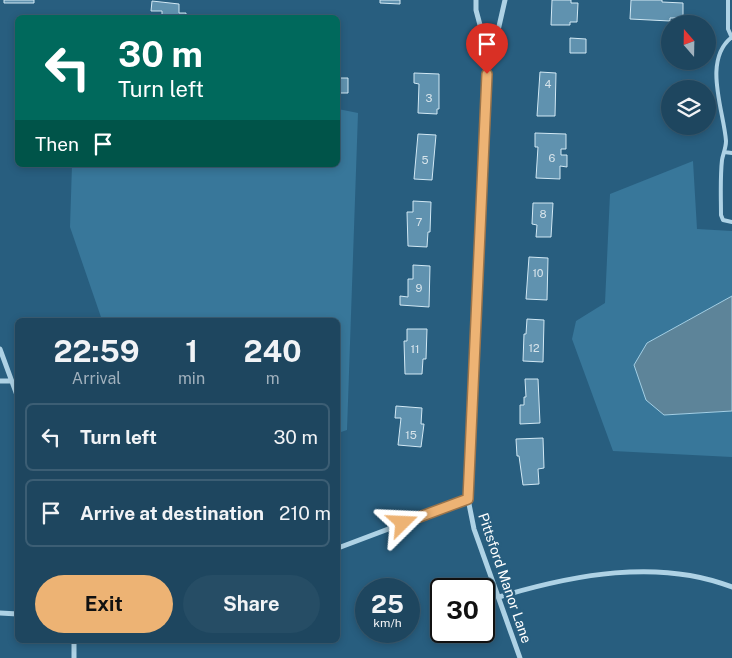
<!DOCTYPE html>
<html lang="en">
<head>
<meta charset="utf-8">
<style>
  :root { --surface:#1e465f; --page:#264d65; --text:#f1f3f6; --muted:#a1b1bd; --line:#3c5e74; --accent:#edb374 }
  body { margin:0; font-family:"Public Sans",sans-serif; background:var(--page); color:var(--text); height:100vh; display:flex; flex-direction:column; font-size:19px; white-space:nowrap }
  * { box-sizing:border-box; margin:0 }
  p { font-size:16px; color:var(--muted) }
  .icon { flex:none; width:28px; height:28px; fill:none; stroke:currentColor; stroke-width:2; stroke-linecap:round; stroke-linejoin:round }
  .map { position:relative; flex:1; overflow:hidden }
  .details { position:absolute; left:15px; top:318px; width:325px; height:325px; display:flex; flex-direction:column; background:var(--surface); border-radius:8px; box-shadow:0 2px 8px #0003,0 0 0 1px var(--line) }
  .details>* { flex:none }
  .banner { position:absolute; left:15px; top:15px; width:325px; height:152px; border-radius:8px; box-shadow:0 2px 8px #0003,0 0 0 1px var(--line); background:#00695c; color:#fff; overflow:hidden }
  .needle { width:32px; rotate:340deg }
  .fabs { position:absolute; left:661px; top:15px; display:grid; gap:10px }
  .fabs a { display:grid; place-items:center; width:55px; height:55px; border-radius:50%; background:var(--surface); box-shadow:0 2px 8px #0003,0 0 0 1px var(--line); font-size:25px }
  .speed { position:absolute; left:355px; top:578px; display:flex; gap:10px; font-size:25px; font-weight:700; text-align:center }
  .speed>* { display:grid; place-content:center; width:65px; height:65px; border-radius:50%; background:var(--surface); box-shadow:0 2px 8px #0003,0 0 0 1px var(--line); line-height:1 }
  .speed small { font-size:12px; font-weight:400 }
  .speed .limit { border:2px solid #111; border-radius:8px; background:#fff; color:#111 }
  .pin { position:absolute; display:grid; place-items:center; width:42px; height:42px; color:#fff; margin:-51px -21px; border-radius:50% 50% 50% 0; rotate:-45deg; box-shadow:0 0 5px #0007 }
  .pin .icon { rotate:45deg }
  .me { position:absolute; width:55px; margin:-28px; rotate:69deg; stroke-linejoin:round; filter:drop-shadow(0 0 4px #0008) }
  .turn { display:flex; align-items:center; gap:18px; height:105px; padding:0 20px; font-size:22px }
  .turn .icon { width:65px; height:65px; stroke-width:2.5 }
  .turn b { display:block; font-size:35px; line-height:42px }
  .then { display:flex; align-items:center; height:48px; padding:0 20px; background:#0003; gap:10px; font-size:19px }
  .eta { display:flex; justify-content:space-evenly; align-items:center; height:85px; text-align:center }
  .eta b { font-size:30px; font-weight:700; line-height:35px }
  .primary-button { display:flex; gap:10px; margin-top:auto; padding:10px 20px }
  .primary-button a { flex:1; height:58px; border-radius:30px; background:var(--accent); color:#111; font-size:20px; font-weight:700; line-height:58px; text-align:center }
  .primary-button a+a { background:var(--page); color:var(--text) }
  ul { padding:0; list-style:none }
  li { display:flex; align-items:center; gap:15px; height:68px; margin:0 10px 8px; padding:0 10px; border:2px solid var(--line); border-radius:8px }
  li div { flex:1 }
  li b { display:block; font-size:19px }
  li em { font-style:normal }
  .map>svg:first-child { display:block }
  .green { fill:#38779a }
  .water { fill:#5d8499; stroke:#a3cfe5 }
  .building { fill:#6092af; stroke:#d1e8f4 }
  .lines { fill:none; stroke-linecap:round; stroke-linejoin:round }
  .service { stroke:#aed2e5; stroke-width:4 }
  .minor { stroke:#aed2e5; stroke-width:5 }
  .route-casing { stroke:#9a744b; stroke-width:12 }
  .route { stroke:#edb374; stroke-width:9 }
  .labels { text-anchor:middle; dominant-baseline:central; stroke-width:5; stroke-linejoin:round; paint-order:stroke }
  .number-label { font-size:11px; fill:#d7e4eb }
  .street-label { font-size:14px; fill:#fff; stroke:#285e7f }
</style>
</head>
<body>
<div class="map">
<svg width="732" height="658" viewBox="0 0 732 658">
  <rect width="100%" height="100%" fill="#285e7f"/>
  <path class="green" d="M338 109 358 113 347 430 338 433V320H102L70 227 72 165H338Z
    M693 161 697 229 732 231V296L647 343 664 415 732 411V457L613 451 572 339 576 321 605 303 610 194Z"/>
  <path class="water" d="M732 296V411L664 415 646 400 634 365 647 343Z"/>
  <path class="building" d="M4 0H34V3H4Z
    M380 0H400V4L380 3Z
    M552 0H571V3H578L577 22H570V25H551Z
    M631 0H662V2L683 3V18H670V21L630 19Z
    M152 1 179 4V13H186V18H162V11H151Z
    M570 38 586 39V53H570Z
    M338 70H339V78H348V93H338Z
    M540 72 556 73 555 116H537Z
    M414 73 439 74V109H437V114L418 113 419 84 414 83Z
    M535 133 566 134V149H561V155H567V167L560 166V179L536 178 538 147H535Z
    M418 134 436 135 432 180 414 179Z
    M413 201 431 202 430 232H428L427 247 408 246 407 212H413Z
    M533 203H553L551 237H536L537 225 532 224Z
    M529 257 548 258 547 300 526 299Z
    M413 265 430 266 429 307 400 305V296L408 297V279H413Z
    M527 319 544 320 543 362 523 361 524 334H526Z
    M407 329H427L426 359H423L422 374H405L404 341H407Z
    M525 379H538L540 423 520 424V405H524V397H526Z
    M396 406 422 408 421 424H424L421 447 398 445 401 418H395Z
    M543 438 544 468 538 469 539 484 523 485 519 456H517L516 439Z"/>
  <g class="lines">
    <path class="service" d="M728 0V29L732 38
      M732 37C702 60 724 111 726 141 726 148 723 154 722 160 720 178 721 197 721 215L723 220 732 222
      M724 152 732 153"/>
    <path class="minor" d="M476 0V10L488 55 468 499 474 529 520 658
      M488 54 497 35 505 0
      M0 349 18 398
      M0 381H11
      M338 548 468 499
      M499 597C572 575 658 558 732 587
      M0 613 18 614
      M74 640V658"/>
  </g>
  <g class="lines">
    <defs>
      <path id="route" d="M403 523 468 499 487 74"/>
    </defs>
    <use href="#route" class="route-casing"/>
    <use href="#route" class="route"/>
  </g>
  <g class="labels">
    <g class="number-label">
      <text x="548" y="84">4</text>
      <text x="429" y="98">3</text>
      <text x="552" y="158">6</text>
      <text x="425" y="160">5</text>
      <text x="543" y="214">8</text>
      <text x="419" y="222">7</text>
      <text x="538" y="273">10</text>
      <text x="419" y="288">9</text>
      <text x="534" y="348">12</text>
      <text x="415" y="349">11</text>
      <text x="411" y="435">15</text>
    </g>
    <g class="street-label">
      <text transform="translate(505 578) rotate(71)">Pittsford Manor Lane</text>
    </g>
  </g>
</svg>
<div class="fabs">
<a><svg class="needle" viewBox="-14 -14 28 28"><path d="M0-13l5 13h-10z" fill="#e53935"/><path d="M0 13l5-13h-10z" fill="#a1b1bd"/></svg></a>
<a><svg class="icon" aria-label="layers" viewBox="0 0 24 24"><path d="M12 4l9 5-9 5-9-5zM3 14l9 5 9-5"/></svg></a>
</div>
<div class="speed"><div>25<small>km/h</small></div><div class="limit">30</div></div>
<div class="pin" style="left:487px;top:74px;background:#d93025"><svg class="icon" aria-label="arrive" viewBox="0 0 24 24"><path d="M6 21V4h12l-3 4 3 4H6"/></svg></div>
<svg class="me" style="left:403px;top:523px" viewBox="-20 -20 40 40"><path d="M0-17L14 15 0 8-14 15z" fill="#edb374" stroke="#fff" stroke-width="4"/></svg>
<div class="banner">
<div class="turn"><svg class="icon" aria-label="left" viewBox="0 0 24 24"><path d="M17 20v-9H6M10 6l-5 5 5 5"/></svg><div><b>30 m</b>Turn left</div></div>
<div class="then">Then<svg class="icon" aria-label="arrive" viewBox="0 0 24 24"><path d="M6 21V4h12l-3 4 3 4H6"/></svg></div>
</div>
<section class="details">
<div class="eta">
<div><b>22:59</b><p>Arrival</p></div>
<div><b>1</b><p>min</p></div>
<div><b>240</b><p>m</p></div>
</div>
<ul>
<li><svg class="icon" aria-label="left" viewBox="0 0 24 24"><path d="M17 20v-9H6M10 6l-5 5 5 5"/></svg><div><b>Turn left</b></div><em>30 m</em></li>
<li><svg class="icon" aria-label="arrive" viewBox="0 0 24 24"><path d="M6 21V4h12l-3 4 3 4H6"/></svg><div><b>Arrive at destination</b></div><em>210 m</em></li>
</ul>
<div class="primary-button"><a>Exit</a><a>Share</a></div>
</section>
</div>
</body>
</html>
